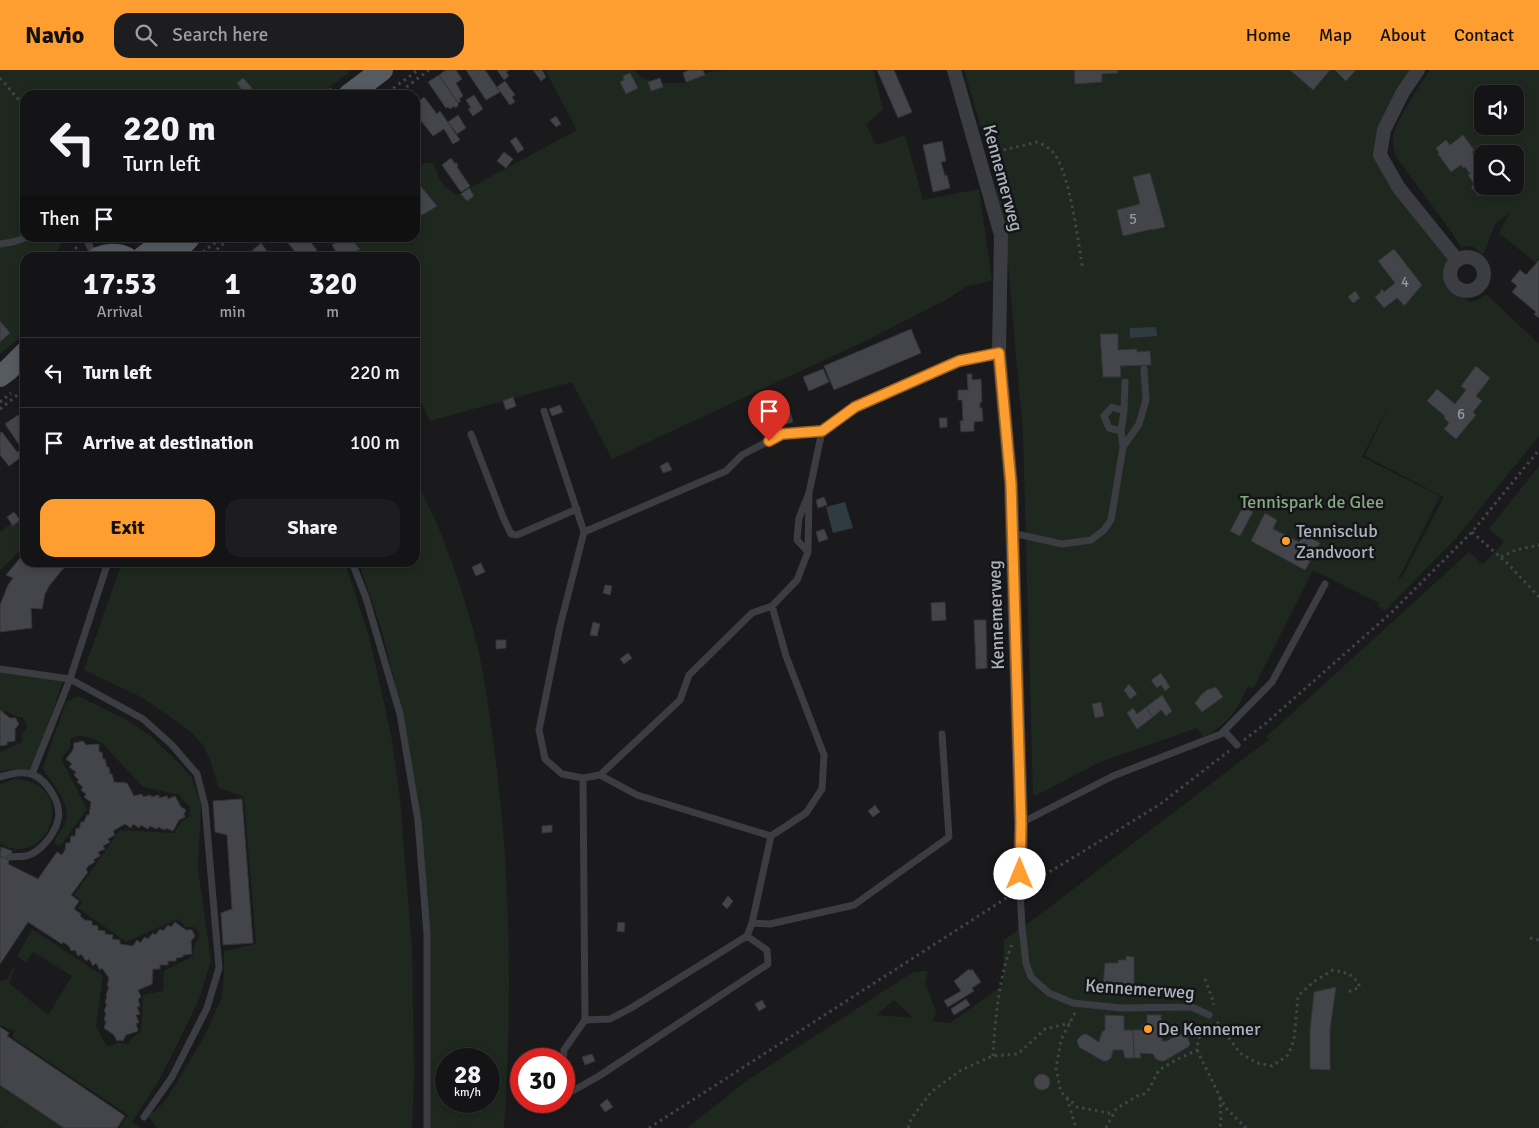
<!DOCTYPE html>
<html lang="en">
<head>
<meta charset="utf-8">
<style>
  :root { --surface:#141416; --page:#1d1d1f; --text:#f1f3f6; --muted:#9d9ea1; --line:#333335; --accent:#ff9e30 }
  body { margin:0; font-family:Signika,sans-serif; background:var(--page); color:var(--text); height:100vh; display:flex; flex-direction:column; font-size:19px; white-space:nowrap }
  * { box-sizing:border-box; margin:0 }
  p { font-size:16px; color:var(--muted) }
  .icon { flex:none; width:28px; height:28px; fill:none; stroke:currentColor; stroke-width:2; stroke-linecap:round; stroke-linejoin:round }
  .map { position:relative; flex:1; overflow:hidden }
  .sheet { position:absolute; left:20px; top:182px; width:400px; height:315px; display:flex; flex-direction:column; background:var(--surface); border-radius:15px; box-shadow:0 2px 8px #0003,0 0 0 1px var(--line) }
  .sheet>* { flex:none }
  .hud { position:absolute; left:20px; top:20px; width:400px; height:152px; border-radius:15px; box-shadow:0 2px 8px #0003,0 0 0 1px var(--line); background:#141416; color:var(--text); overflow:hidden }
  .fabs { position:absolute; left:1474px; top:15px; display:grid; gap:10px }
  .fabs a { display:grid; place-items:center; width:50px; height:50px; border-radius:10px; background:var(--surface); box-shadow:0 2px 8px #0003,0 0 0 1px var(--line); font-size:25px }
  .speed { position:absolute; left:435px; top:978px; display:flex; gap:10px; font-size:25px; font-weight:700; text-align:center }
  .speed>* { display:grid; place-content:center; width:65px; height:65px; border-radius:50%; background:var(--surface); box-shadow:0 2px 8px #0003,0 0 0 1px var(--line); line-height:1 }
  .speed small { font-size:12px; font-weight:400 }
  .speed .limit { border:8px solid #d22; background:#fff; color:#111 }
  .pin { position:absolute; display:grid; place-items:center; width:42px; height:42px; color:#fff; margin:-51px -21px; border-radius:50% 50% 50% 0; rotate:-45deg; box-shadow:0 0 5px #0007 }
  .pin .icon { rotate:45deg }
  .me { position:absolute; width:55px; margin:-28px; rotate:0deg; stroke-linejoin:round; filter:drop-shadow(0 0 4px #0008) }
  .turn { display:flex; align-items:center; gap:18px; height:105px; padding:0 20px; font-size:22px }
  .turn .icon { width:65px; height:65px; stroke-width:2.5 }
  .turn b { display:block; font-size:35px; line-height:42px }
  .then { display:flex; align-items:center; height:48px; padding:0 20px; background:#0003; gap:10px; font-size:19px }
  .eta { display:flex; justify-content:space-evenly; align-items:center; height:85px; text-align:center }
  .eta b { font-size:30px; font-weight:800; line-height:35px }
  .primary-button { display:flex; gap:10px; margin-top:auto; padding:10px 20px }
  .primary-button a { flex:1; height:58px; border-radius:15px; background:var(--accent); color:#111; font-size:20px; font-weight:800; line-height:58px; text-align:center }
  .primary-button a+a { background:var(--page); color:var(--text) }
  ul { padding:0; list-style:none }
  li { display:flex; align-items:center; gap:15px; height:70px; padding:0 20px; border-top:1px solid var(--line) }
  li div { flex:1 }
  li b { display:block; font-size:19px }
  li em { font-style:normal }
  header { display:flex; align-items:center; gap:30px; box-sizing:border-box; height:70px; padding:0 25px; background:var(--accent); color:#111 }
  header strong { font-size:24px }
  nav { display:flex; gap:28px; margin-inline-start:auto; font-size:18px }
  .search { width:350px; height:45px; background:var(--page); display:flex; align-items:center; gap:12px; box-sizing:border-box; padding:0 18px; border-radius:15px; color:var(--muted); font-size:19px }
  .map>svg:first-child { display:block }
  .green { fill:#1f281f; fill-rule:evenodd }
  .water { fill:#2e3c42 }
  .building { fill:#44454a; stroke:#343439 }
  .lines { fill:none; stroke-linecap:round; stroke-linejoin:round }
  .path { stroke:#414449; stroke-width:3; stroke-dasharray:2.5 4; stroke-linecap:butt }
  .lane { stroke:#3b3d42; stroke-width:7 }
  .street { stroke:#3b3d42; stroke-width:14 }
  .primary { stroke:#565a61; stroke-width:22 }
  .route-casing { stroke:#a6671f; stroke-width:12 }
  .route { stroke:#ff9e30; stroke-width:9 }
  .poi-dot { fill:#ff9e30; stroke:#151518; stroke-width:2 }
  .labels { text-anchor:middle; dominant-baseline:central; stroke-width:5; stroke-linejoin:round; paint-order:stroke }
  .number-label { font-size:15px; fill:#9298a0 }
  .street-label { font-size:18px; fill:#acb3bd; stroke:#151518 }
  .park-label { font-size:18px; fill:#84a982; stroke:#151518 }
  .poi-label { font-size:18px; fill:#acb3bd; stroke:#151518; text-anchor:start }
</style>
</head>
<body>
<header>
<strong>Navio</strong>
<div class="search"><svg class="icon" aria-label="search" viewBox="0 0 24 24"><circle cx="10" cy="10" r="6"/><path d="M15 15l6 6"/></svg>Search here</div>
<nav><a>Home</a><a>Map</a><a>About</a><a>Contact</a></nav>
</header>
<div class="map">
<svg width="1539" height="1058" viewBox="0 0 1539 1058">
  <rect width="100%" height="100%" fill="#1a1a1d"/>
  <path class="green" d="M0 0H352L319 25H25V168H64L58 180 61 185 59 187 25 188V263L0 284Z
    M545 0H633L644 9 660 13H684L710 2 726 0H873L883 39 866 55 876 75 905 65 923 130 979 119 992 211 967 216 946 230 861 273 612 389 572 312 430 351 415 319V188L336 187 333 180 334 175 342 168H415L416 96 425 93H432C436 98 436 102 439 108 443 116 449 120 457 125L577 60Z
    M964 0H1414L1380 82 1449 190 1444 195C1444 215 1455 223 1470 232L1478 230 1486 224 1539 274V366L1457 467 1385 541 1377 536 1379 533 1313 500 1253 619 1248 616C1236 642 1228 654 1203 667L1197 658 1100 692 1037 725H1026L1033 724 1023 364 1008 195 993 98ZM1391 330 1365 386 1444 427 1403 505 1397 512 1440 426 1362 387Z
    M1430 0H1539V188L1536 193 1499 163 1510 142 1495 154 1483 185 1472 176 1461 177 1453 164 1396 87C1394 80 1393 74 1393 67 1395 53 1421 12 1430 0ZM1482 24H1515V56H1482ZM1482 84H1515V116H1482Z
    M1539 396V1058H687L745 1012 913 902 928 901 925 914 937 944 931 951 950 953 1003 915 1004 870 1042 843 1271 668H1265L1469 482 1482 494 1485 492 1504 472 1489 459ZM894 930 913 948 877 945Z
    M415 407C424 427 435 448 443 469 455 499 465 531 474 562 485 604 490 649 496 692 511 814 512 936 504 1058H427V854L408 687 394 609 381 558 359 493 415 492ZM446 989H489V1031H446Z
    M25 443V475L0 501V462Z
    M122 493H345L369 566 391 664 400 728 412 880 414 1002 412 1058H157L148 1046 156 1040 166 1030 205 965 222 927 224 902V881L256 874 244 727 218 717 211 692 203 675 190 661 143 628 84 600Z
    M0 597 63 611 32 701C21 700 10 698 0 702V682L22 672V664L27 657 25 651 22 647H17L6 641 0 644Z
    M78 626 127 650 149 665 179 693 192 708 201 734 198 800 211 890 200 927 179 971 158 1012 132 1052 140 1058H119L128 1045 12 967 15 961 0 955V911L7 910 13 898H15L9 913 48 945 72 906 33 882 26 892 17 887 32 859 103 906 96 956 107 977 119 972 128 974 132 968 141 962 143 925 163 921 164 901 193 886C194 883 193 880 194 877 197 867 204 866 194 857H186L177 849 126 872 78 838 82 831 74 825 120 760 174 763 182 751 189 747 190 736 184 732 180 725 143 717 102 673 94 669 80 665 70 669V677L61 689 87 739 61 775H55C54 767 62 761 65 754 73 733 52 715 43 698L66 632Z
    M14 709C84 713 46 803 0 773V715Z
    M0 1007 77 1058H2L0 1056Z"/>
  <path class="water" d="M1156 257 1157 266 1130 268V258Z
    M845 432 853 458 833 463 826 437Z"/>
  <path class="building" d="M446 0H456L462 9 456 13 463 26 459 29 461 31 458 33 439 5Z
    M466 0H485L500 22 486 30Z
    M497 0H509L506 2 509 6 504 10Z
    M533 0H542L546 7 541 11Z
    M689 0H703L705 5 686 12 683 3Z
    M877 0H894L912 42 898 48Z
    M1074 0H1118V3L1102 4V12L1075 14Z
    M1290 0H1330L1313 20Z
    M1335 0H1356L1346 11Z
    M630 3 638 18 626 24 620 12 624 10 623 6Z
    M439 5 458 33V36L455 38 454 36 450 39 448 37 446 38 428 12Z
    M243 8 252 18 245 24 237 13Z
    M660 8 663 17 651 21 648 12Z
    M505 11 515 25 512 27 515 32 510 35 497 17Z
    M474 25 483 39 473 46 468 39 471 38 466 30Z
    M424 27 437 44 440 41 460 70 453 74 444 59 433 66 415 43V34Z
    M458 45 466 58 457 64 448 52Z
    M556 46 561 54 556 57 550 50Z
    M1463 65 1474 80 1472 82 1482 96V116H1492L1479 126 1471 117 1474 114 1468 105 1470 104 1465 97 1463 98 1461 95 1451 102 1438 84 1439 83 1436 78 1446 70 1450 75Z
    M516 67 524 79 518 83 510 71Z
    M942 71 946 91 941 92 945 106 947 105 950 118 933 122 923 75Z
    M504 82 513 89 506 98 497 91Z
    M451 88 455 94 456 92 458 96 457 97 470 116 461 122 442 95Z
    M1150 103 1165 157 1152 160V159L1123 166 1117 140 1140 134 1133 107Z
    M419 114 437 136 422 145 415 136V117Z
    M469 118 474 126 467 131 461 124Z
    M284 168H307L317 180 307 188H300Z
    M343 168H350L360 179 345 188H340L332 175Z
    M261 173 272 188H249L247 185Z
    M1394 179 1422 215 1404 236V235L1397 228 1384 238 1375 227 1381 222 1380 221 1382 219 1384 222 1395 213 1378 191Z
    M1539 190V248L1534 244 1536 242 1512 222 1517 216 1511 211 1520 200 1526 205Z
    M1355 221 1360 228 1353 233 1348 227Z
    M0 251 10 263 0 272Z
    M911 259 921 283 834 320 824 296Z
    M1100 264H1118V280L1137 279V282L1150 281 1151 295 1120 296 1121 307H1103Z
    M1476 296 1490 308 1476 326 1482 331 1473 342 1476 345 1456 369 1444 359 1449 353 1444 348 1445 346 1427 331 1437 319 1455 334 1466 320 1461 316Z
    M823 299 829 312 809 321 803 307Z
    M967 304H972V310L981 309 982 332H980V338H982L983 351 974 352V361L961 362 960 351H963L962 330H958V320H968Z
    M513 327 516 336 506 340 503 331Z
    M560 335 563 342 552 346 549 339Z
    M790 341 793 352 786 354 782 343Z
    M18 345 25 355 24 382 5 354Z
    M939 348H947V357L940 358Z
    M2 362 17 382 22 379 25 383V396L20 388 9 396 0 385V363Z
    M668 392 672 400 663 403 660 396Z
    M824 427 827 435 818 438 816 430Z
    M1243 437 1253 442 1240 466 1230 461Z
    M14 442 20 450 13 456 7 447Z
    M1265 443 1277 450 1273 459 1299 472 1304 464 1320 473 1305 500 1251 471Z
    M824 459 828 469 819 472 816 462Z
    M25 482V492H71L62 500 49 516 45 524 42 539 31 538 32 558 0 562V535L8 515 13 508 6 505Z
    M481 493 485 502 476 506 472 497Z
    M605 515 612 516 610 525 603 523Z
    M945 532 946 550 932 551 931 533Z
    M974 550H986L987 598 976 599Z
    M593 552 600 554 597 566 590 565Z
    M496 570H506V578L496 579Z
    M628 583 632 588 624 594 620 589Z
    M1161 603 1170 617 1165 621 1161 615 1157 618 1151 610Z
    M1129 614 1137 624 1130 629 1124 620Z
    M1216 617 1223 627 1202 642 1195 633 1201 625 1207 620Z
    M1162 625 1172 641 1166 646 1161 640 1153 647 1146 637Z
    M1101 632 1104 646 1095 648 1092 634Z
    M1146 637 1153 647 1137 659 1127 643 1133 638 1137 644Z
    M0 640 10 648H16L17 651 19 654 15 659V671L7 672V675L0 676Z
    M83 671 86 675 99 674V682H102L103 689H105L107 697H109L110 704H112L114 712 127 713 134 726 142 724 143 727 151 725V727L159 725V728L167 726 168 729 175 726 181 737 186 740 184 744 185 747 179 750 173 761 166 758 165 760 158 757 157 759 150 756 148 759 141 755 139 758 133 754 131 758 125 754 113 761 115 765 108 769 110 772 103 776 105 779 98 782 100 786 93 790 95 792 88 796 86 800 88 802 71 825 79 831 74 839 81 844 80 846 85 850 92 851V855L98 856V860L105 861V864L113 865 112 869 120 870V874L133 876 137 870 140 873 145 867 148 869 153 863 155 865 160 859 163 861 168 855 171 857 175 852 186 860H192L195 866 191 871 192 884 183 885V887L176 888V891H168V895H160V899H153L152 914 138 920 141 927 138 929 140 936 137 937 140 944 136 945 139 953H136L138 961 126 965 123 971 120 970 117 971 114 965 104 958 106 951 104 950 106 943 104 941 107 934 105 933 107 926 106 925 109 917 107 916 109 908 102 898 100 900 96 893 93 896 89 889 86 891 81 884 78 886 75 880 71 881 69 876 63 872 62 874 28 852 0 894V786L9 790 8 794 38 809 57 782 62 785 65 780 66 773H70L71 766H75L76 758 79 759 81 752H84L87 745H89L91 732 84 727 86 724 81 720 83 717 77 712 79 710 74 705 76 702 69 697 72 694 66 689 73 680 74 673Z
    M242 729 253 873 223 875 221 843 232 839 227 765 215 762 213 731Z
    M875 735 880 742 873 747 868 741Z
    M552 755V762L542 763V756Z
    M1 777 12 781 9 790 0 786Z
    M728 826 733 831 727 839 722 834Z
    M618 852 625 853 624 862 617 861Z
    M1126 886 1134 887V919H1126V914L1118 913V920H1105L1103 916 1105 893H1118V890H1126Z
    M969 899 970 901 972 899 981 912 972 918 974 921 948 937 944 931 961 921 954 911Z
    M1336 917 1330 959V1000L1310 999V961L1314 922Z
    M966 929 970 935 954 945 951 939Z
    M762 930 766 937 759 941 755 934Z
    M1105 945 1124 946V960H1133L1134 988H1125L1123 980H1113L1111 988 1107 991H1103L1079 977 1077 970 1082 965 1086 964 1099 972 1102 962 1105 960Z
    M1147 945H1161L1162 971H1167L1179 964 1184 965 1187 966 1189 971 1190 974 1188 977 1164 991H1160L1156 989 1153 984 1140 983 1141 988H1134L1133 960H1142V955H1147Z
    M0 957 9 963 7 966 125 1046 117 1058H64L0 1015Z
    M592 984 595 991 585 995 582 987Z
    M1034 1012a8 8 0 1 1 16 0a8 8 0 1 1-16 0Z
    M607 1029 613 1037 605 1042 600 1035Z"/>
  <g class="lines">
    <path class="path" d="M0 8 25 37
      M388 22 418 0
      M325 25 332 18
      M396 25 429 0
      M991 83 1037 72C1042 74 1047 77 1051 80 1070 98 1078 173 1083 200
      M203 182 221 168
      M66 188 78 176
      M207 188 230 168
      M0 332 11 323
      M0 339 25 319
      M1472 462 1508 494 1539 527
      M1501 487 1516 480 1539 475
      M1244 670 1265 654 1392 542 1472 462 1539 380
      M1033 812 1159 735 1229 681
      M1530 868 1539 870
      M1205 909 1214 933 1213 935
      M1075 943 1061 970 1056 998 1061 1022 1077 1037 1114 1044
      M1217 952 1240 983 1257 993 1272 996 1288 985 1294 970 1298 926 1313 912 1333 900C1347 903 1353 903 1360 917L1345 923
      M1197 980 1225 1037 1245 1057 1249 1058
      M993 986C995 950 999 907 1012 874
      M1067 1028 1076 1058
      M1220 1028 1221 1051 1220 1058
      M649 1058 1008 827
      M908 1058 911 1049 931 1022 961 1000 993 986 1018 984 1045 959 1070 953
      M1106 1058 1116 1039 1137 1026 1144 1024 1149 1019 1159 1000 1176 990 1197 980 1198 970 1205 954"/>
    <path class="lane" d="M86 168 95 188
      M0 174 13 172 25 168
      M544 341 584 462 560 556 539 660 545 689 562 704 583 708 600 705 637 725 771 766
      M1124 341 1121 361 1123 377 1139 354 1146 330 1144 299
      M1121 361 1109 358 1104 346 1112 337 1124 341 1125 312
      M471 364 503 447 511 464 517 465 577 439
      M584 462 726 401 742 385 782 364 822 361 855 337 959 291 999 283
      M1012 463 1062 474 1091 470 1104 460 1111 450 1123 377
      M808 482 797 470 799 448 809 423 822 361
      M352 492 366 528 400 644 418 751 427 864V1058
      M0 599 70 609 143 649 171 674 197 704 205 735 219 898 207 938 172 1007 144 1047
      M1224 661 1237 675
      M32 704 70 609 108 492
      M600 705 680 630 689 605 752 543 772 536 797 510 808 482 809 423
      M0 707C10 704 23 700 34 705 48 712 62 734 58 750 56 758 52 765 47 771 42 777 34 784 26 786 21 787 15 786 10 787
      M1021 753 1113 706 1221 664 1272 612 1325 514
      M1020 820 1022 858 1026 893 1031 907 1049 923 1073 933 1121 938 1192 937 1209 945
      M752 853 770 854 854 835 949 767 942 664
      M585 950 610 949 631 938 747 866 752 853 771 766 806 743 822 719 824 685 786 586 772 536
      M563 989 564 980 585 950 583 708
      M564 1019 569 1023 599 1006 768 894 767 880 747 866"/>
    <path class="street" d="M954 0 1001 165 999 283 1011 414 1021 753 1020 820
      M1418 0 1403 22 1384 60 1380 85 1399 118 1457 190
      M1450 204a17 17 0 1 1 34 0a17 17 0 1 1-34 0Z"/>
    <path class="primary" d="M349 25 382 0
      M98 188C108 184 117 183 127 188
      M142 188 168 168
      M170 188 189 168
      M0 306 8 300 25 283"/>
  </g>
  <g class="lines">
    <defs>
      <path id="route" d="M769 371 782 364 822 361 855 337 959 291 999 283 1011 414 1021 753 1020 804"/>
    </defs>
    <use href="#route" class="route-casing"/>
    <use href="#route" class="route"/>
  </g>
  <g class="poi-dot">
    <circle cx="1286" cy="471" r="5"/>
    <circle cx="1148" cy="959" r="5"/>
  </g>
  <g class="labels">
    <g class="number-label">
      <text x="1133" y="149">5</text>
      <text x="1405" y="212">4</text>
      <text x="1461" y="344">6</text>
    </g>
    <g class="street-label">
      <text transform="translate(1003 108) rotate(75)">Kennemerweg</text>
      <text transform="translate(996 545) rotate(-92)">Kennemerweg</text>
      <text transform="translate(1140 919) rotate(4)">Kennemerweg</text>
    </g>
    <g class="park-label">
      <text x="1312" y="432">Tennispark de Glee</text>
    </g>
    <g class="poi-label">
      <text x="1296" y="461">Tennisclub<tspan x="1296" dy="21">Zandvoort</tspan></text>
      <text x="1158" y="959">De Kennemer</text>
    </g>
  </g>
</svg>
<div class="fabs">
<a><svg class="icon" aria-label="sound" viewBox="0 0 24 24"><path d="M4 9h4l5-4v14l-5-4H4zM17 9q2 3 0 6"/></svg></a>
<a><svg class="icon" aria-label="search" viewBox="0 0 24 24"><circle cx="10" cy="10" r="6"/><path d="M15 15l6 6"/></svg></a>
</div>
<div class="speed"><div>28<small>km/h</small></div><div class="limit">30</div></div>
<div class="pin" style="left:769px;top:371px;background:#d93025"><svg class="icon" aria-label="arrive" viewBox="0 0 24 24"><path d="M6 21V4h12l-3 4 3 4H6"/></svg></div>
<svg class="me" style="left:1020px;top:804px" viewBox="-20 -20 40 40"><circle r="19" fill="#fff"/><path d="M0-13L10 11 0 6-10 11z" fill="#ff9e30"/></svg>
<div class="hud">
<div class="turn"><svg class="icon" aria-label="left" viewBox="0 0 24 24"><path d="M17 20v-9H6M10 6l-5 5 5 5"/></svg><div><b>220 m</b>Turn left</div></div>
<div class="then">Then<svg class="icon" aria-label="arrive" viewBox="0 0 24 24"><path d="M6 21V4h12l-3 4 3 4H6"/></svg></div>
</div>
<section class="sheet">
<div class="eta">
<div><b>17:53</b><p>Arrival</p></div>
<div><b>1</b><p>min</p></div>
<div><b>320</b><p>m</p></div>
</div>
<ul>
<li><svg class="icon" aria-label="left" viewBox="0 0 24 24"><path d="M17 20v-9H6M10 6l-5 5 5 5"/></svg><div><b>Turn left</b></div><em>220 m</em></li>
<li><svg class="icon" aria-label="arrive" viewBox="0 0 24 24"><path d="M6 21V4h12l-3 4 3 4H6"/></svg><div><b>Arrive at destination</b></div><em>100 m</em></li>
</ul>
<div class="primary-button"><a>Exit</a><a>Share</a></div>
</section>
</div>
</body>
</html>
